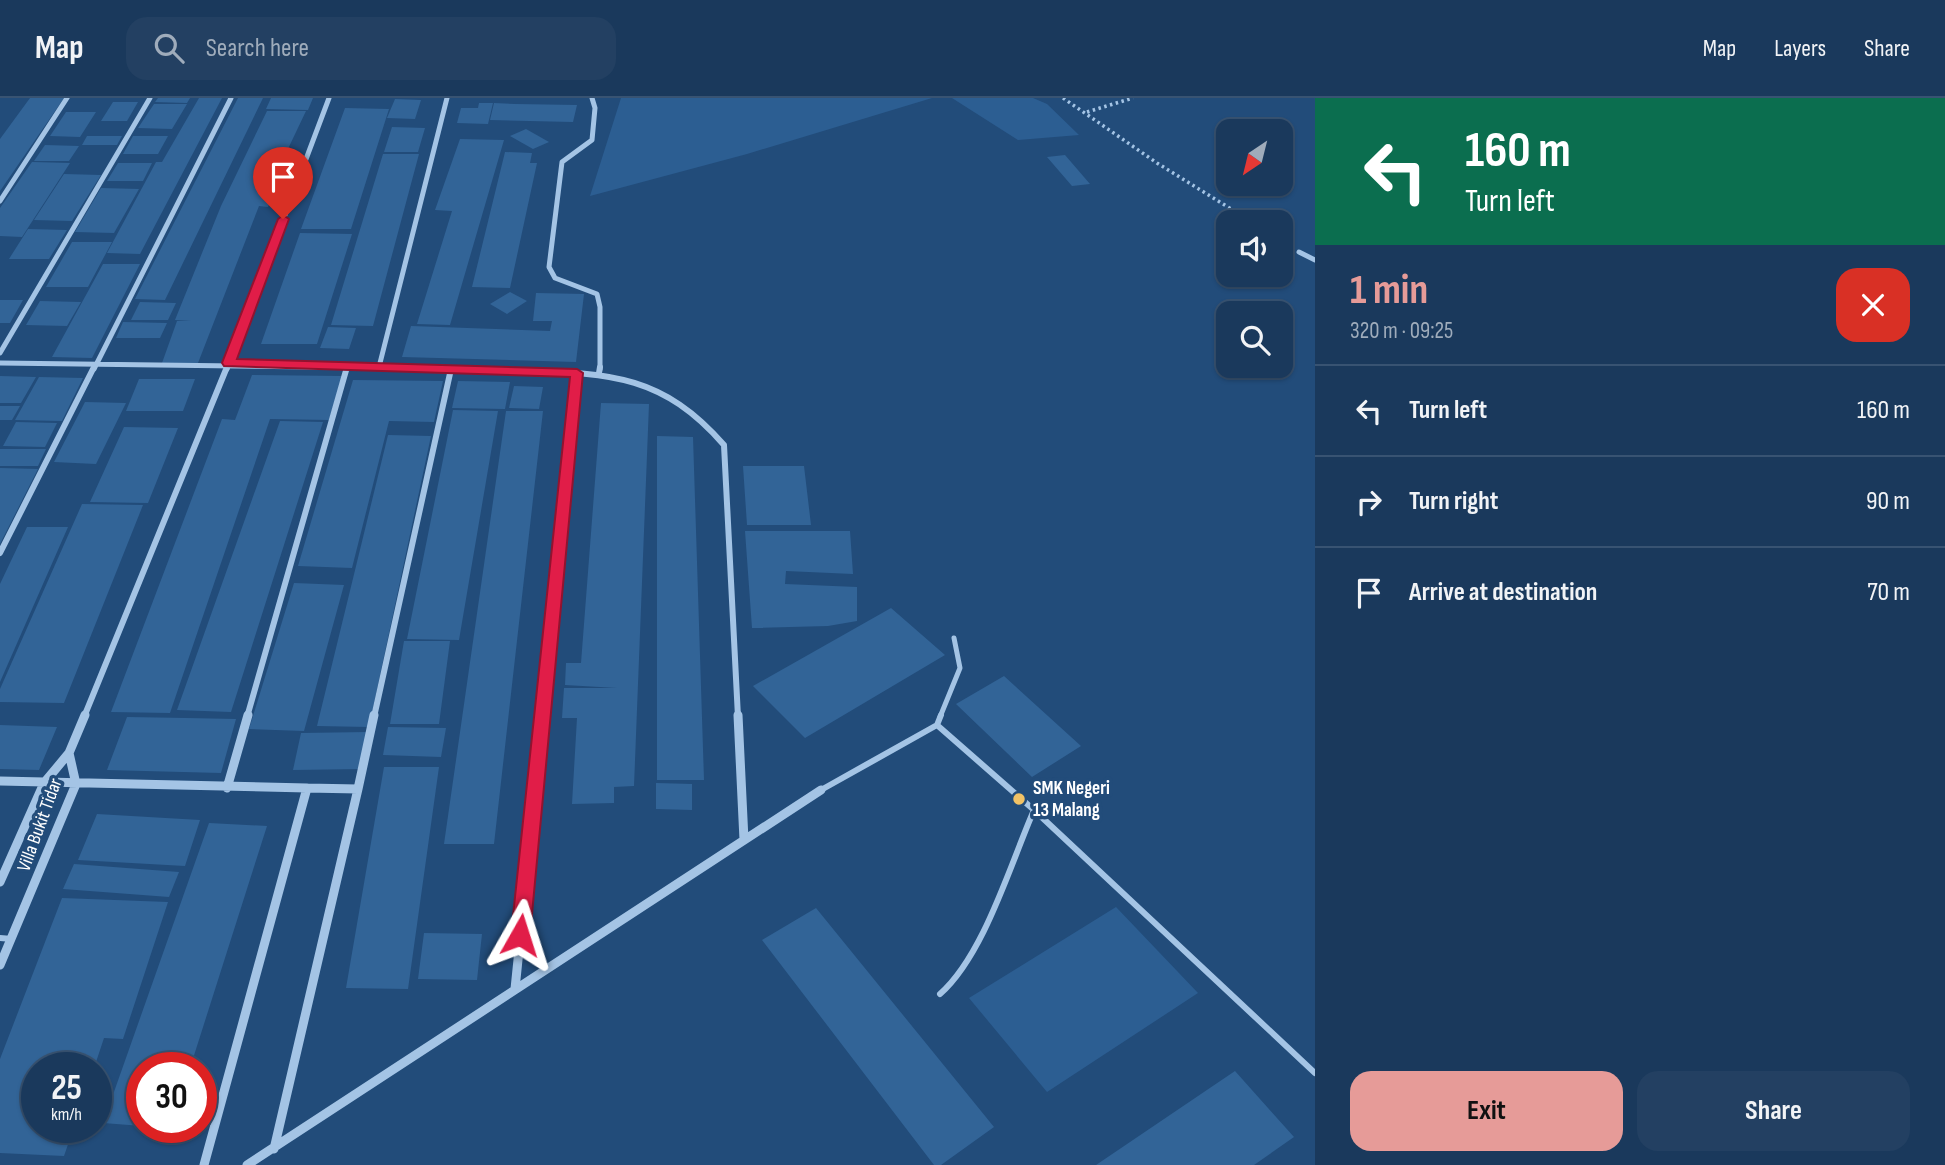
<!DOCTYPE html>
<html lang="en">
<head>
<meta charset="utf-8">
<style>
  :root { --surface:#1a395c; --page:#234062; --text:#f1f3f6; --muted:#9facbb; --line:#385372; --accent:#e69b98 }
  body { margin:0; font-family:"Sofia Sans Condensed",sans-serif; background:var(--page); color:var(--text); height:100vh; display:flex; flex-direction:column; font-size:26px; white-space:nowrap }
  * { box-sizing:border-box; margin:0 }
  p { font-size:23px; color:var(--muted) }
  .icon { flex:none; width:38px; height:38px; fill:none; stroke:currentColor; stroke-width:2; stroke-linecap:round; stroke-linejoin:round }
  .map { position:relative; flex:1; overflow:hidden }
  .side { display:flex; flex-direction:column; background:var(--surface); width:630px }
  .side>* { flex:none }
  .hud { background:#0b6e4f; color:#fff; overflow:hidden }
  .needle { width:46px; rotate:215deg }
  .controls { position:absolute; left:1216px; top:21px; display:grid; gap:14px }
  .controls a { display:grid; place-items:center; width:77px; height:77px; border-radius:14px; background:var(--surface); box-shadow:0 2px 5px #0004,0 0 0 2px var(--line); font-size:35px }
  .speed { position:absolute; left:21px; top:954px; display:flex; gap:14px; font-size:35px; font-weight:700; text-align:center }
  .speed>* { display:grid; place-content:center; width:91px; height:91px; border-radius:50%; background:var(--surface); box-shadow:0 2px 5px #0004,0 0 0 2px var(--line); line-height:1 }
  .speed small { font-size:18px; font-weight:400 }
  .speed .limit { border:10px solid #d22; background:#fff; color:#111 }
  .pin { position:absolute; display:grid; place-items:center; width:60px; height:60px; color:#fff; margin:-72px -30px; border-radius:50% 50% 50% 0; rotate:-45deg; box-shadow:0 0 7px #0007 }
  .pin .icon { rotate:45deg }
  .me { position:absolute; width:77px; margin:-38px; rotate:6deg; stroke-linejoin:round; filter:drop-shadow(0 0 5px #0008) }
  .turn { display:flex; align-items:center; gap:24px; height:147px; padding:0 35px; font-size:32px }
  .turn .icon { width:91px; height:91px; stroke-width:2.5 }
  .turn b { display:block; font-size:49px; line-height:60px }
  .round { display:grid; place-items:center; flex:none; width:74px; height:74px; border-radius:21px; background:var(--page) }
  .head { display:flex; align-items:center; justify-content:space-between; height:119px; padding:0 35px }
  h1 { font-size:42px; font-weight:700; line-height:52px; color:var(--accent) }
  .action { display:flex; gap:14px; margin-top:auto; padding:14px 35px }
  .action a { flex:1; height:80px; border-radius:21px; background:var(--accent); color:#111; font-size:28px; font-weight:700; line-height:80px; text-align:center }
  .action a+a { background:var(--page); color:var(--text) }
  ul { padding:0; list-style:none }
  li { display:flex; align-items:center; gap:21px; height:91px; padding:0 35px; border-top:2px solid var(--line) }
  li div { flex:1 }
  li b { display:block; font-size:26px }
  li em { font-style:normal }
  header { display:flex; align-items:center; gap:42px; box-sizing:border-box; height:98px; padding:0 35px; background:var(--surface); border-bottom:2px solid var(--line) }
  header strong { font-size:33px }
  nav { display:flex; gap:38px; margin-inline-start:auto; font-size:24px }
  .search { width:490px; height:63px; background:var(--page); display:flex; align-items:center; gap:18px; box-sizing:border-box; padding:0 24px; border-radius:21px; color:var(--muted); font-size:26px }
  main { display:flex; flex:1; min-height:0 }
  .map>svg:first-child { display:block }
  .green { fill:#2c5e92 }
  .building { fill:#326497 }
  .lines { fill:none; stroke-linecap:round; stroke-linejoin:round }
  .path { stroke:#a4c4e5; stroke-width:3.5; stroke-dasharray:2.5 3.5; stroke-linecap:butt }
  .lane-far1 { stroke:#a4c4e5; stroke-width:5 }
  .lane { stroke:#a4c4e5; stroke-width:6 }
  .street-far2 { stroke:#a4c4e5; stroke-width:5 }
  .street-far1 { stroke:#a4c4e5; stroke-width:6 }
  .street { stroke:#a4c4e5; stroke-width:9 }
  .route { fill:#e11d48; stroke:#92132f; stroke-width:2 }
  .poi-dot { fill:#f1c266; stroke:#224c7a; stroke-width:2.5 }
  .labels { text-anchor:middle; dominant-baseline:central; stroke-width:7; stroke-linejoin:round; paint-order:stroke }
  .poi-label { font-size:19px; font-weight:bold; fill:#fff; stroke:#224c7a; text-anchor:start }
  .street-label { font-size:19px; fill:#fff; stroke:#224c7a }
</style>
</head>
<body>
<header>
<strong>Map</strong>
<div class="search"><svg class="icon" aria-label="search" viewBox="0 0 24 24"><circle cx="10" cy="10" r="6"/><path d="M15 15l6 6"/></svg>Search here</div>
<nav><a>Map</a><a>Layers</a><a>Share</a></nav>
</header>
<main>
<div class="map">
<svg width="1315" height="1067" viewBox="0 0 1315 1067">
  <rect width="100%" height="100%" fill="#224c7a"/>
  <path class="green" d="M621 0H932L747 56 590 98Z
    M952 0H1033L1047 6 1079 37 1018 42Z
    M1116 809 1198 895 1047 994 969 900Z"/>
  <path class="building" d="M30 0H64L0 93V41Z
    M158 0H190L187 5 155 4Z
    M199 0H222L140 156 107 155 156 64H162Z
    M238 0H263L165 202 135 201Z
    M271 0H313L308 12 266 11Z
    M395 1 421 2 415 21 387 20Z
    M113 4H138L127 23H101Z
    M479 5H493L488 26 457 25 461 10H478Z
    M494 5 515 6 577 7 573 24 490 22Z
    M154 6H187L172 31 138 30Z
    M345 10 389 11 351 131H301Z
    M267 13H306L267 95H274L268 109 259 108 198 265H162L177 223H191L175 222 221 108Z
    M66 14H96L80 39 50 38Z
    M392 29 425 30 418 54H384Z
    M526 31 549 44 533 51 510 38Z
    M87 38H122L117 47H82Z
    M133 38H168L158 56H123Z
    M460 41 504 42 450 227 417 226 452 113 435 112Z
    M45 47 79 48 69 63H34Z
    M505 54 532 55 530 65H537L510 190 472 189Z
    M383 56H419L373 228 331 227Z
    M1065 57 1090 86 1072 88 1047 59Z
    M32 64 70 65 22 139 0 138V110Z
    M118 65H152L143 83H107Z
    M64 76 101 77 72 123 34 122Z
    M101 90 139 91 114 135 75 134Z
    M28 131 67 132 49 161H9Z
    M300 135 352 136 317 246H261Z
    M72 144H112L88 189H46Z
    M103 166H140L92 260 52 259Z
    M510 194 527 203 507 216 490 206Z
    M536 195 584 196 576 264 402 259 411 228 550 233 552 223H533Z
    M0 202H23L10 225H0Z
    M40 203 81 204 67 228 26 227Z
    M140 204 176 205 168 222H131Z
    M123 224 167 225 160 240H116Z
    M328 229 356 230 349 251 320 250Z
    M252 277 342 278 329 322 270 321 170 615 111 614 222 321 235 322Z
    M0 278 36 279 21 305H0Z
    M39 279 83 280 62 323 15 322Z
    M139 281H195L183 313H126Z
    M353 282 443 283 434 324 389 323 352 470 298 468Z
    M458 283 510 284 505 311 452 310Z
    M514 288 543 289 539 311 509 310Z
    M85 304 126 305 96 366 54 364Z
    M601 305 649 306 634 688 614 689V705L572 706 577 620H562L564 590H617L565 587 566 565H581Z
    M0 308H20L12 322H0Z
    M453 312 498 313 459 542 407 541Z
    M506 313H543L494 746H444Z
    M280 323 323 324 231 614 177 612Z
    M16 324 57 325 45 349 3 348Z
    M124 329 178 330 148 405 90 404Z
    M388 337 431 338 369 629 317 628Z
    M657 338 693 339 704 682H657Z
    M0 351H46L38 368H0Z
    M743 368H804L811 427H747Z
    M0 370 38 371 0 446Z
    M82 406 143 407 64 605 0 604V591Z
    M27 429H68L0 584V486Z
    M745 433H850L853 476 786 473 785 486 857 489V523L828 528 752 530Z
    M294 485 344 487 304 633 249 631Z
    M891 510 945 557 805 640 753 588Z
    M404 543H450L439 626H390Z
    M1004 578 1081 648 1032 679 956 606Z
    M127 619 186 620 236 621 221 675 107 672Z
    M0 627 57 629 39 672 0 671Z
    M388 629 446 630 441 659 383 657Z
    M368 634 362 671 293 672 301 635Z
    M384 669H439L408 891 346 890Z
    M656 685 692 686V712L656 711Z
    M97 716 200 722 185 768 78 762Z
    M209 725 267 728 190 970H142V1028L103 1025Z
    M74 766 179 774 169 799 63 791Z
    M62 800 168 804 123 941 104 940 94 970H37V1029H74L64 1058 0 1055V961Z
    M816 810 994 1029 941 1067H934L762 842Z
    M424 835 482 836 477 882 418 881Z
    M1235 973 1294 1039 1254 1067H1096Z"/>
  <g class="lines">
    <path class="path" d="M1063 0 1157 65 1252 124
      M1087 14 1133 0"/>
    <path class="lane-far1" d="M940 619 960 570 954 540"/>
    <path class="lane" d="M941 617 937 627 1034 712 1315 975
      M821 692 937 627
      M0 840 12 841
      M940 896C984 857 1010 767 1034 712"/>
    <path class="street-far2" d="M592 0 595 10 592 42 562 64 549 169 555 180 597 196 600 209V271
      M0 103 67 0
      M1299 154 1315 162
      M0 255 150 0
      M0 265 463 271
      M379 269 447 0
      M94 271 231 0
      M227 271 329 0
      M347 271 348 267"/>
    <path class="street-far1" d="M408 269C447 270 486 271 526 273 611 275 664 278 724 347L738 619
      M599 275 600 269
      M0 455 94 269
      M84 619 227 269
      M247 619 347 269
      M374 619 451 271
      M542 619 577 275"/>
    <path class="street" d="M738 617 744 742
      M0 683 307 690 204 1067
      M227 690 248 617
      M307 690 358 691 374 617
      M0 784 44 685 69 655 85 617
      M0 867 76 686 69 655
      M515 891 543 617
      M274 1051 358 691
      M247 1067 821 692"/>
  </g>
  <path class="route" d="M283 117 289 121 237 261 577 271 583 275 530 837 527 843 520 846 513 843 511 837 570 279 224 268 222 265 278 121Z"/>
  <circle class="poi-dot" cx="1019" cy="701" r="7"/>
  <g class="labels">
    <g class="poi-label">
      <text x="1033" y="690">SMK Negeri<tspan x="1033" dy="22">13 Malang</tspan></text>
    </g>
    <g class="street-label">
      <text transform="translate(40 727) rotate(-70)">Villa Bukit Tidar</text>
    </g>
  </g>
</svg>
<div class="controls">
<a><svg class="needle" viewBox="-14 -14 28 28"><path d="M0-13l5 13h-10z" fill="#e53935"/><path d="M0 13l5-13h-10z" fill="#9facbb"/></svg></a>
<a><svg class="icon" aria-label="sound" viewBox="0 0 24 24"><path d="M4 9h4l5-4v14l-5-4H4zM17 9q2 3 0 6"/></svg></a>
<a><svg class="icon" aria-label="search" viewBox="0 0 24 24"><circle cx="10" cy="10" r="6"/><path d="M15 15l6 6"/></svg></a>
</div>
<div class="speed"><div>25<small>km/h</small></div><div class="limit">30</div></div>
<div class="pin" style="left:283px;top:121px;background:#d93025"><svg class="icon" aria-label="arrive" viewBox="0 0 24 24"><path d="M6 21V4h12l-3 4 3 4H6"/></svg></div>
<svg class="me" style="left:520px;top:837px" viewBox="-20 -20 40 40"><path d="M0-17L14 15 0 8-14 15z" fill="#e11d48" stroke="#fff" stroke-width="4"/></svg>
</div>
<section class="side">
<div class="hud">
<div class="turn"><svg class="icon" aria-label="left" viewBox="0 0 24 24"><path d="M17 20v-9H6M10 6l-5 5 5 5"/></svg><div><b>160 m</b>Turn left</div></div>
</div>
<div class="head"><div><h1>1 min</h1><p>320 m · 09:25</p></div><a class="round" style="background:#d93025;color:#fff"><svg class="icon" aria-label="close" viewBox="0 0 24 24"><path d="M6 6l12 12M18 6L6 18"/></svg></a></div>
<ul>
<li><svg class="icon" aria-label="left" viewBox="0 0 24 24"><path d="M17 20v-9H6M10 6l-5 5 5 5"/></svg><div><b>Turn left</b></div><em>160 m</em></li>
<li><svg class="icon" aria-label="right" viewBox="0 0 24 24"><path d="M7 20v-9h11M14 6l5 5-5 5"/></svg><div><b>Turn right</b></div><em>90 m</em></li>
<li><svg class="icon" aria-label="arrive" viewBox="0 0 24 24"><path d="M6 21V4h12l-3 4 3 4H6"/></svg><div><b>Arrive at destination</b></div><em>70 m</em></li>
</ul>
<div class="action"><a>Exit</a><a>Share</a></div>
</section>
</main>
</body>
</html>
